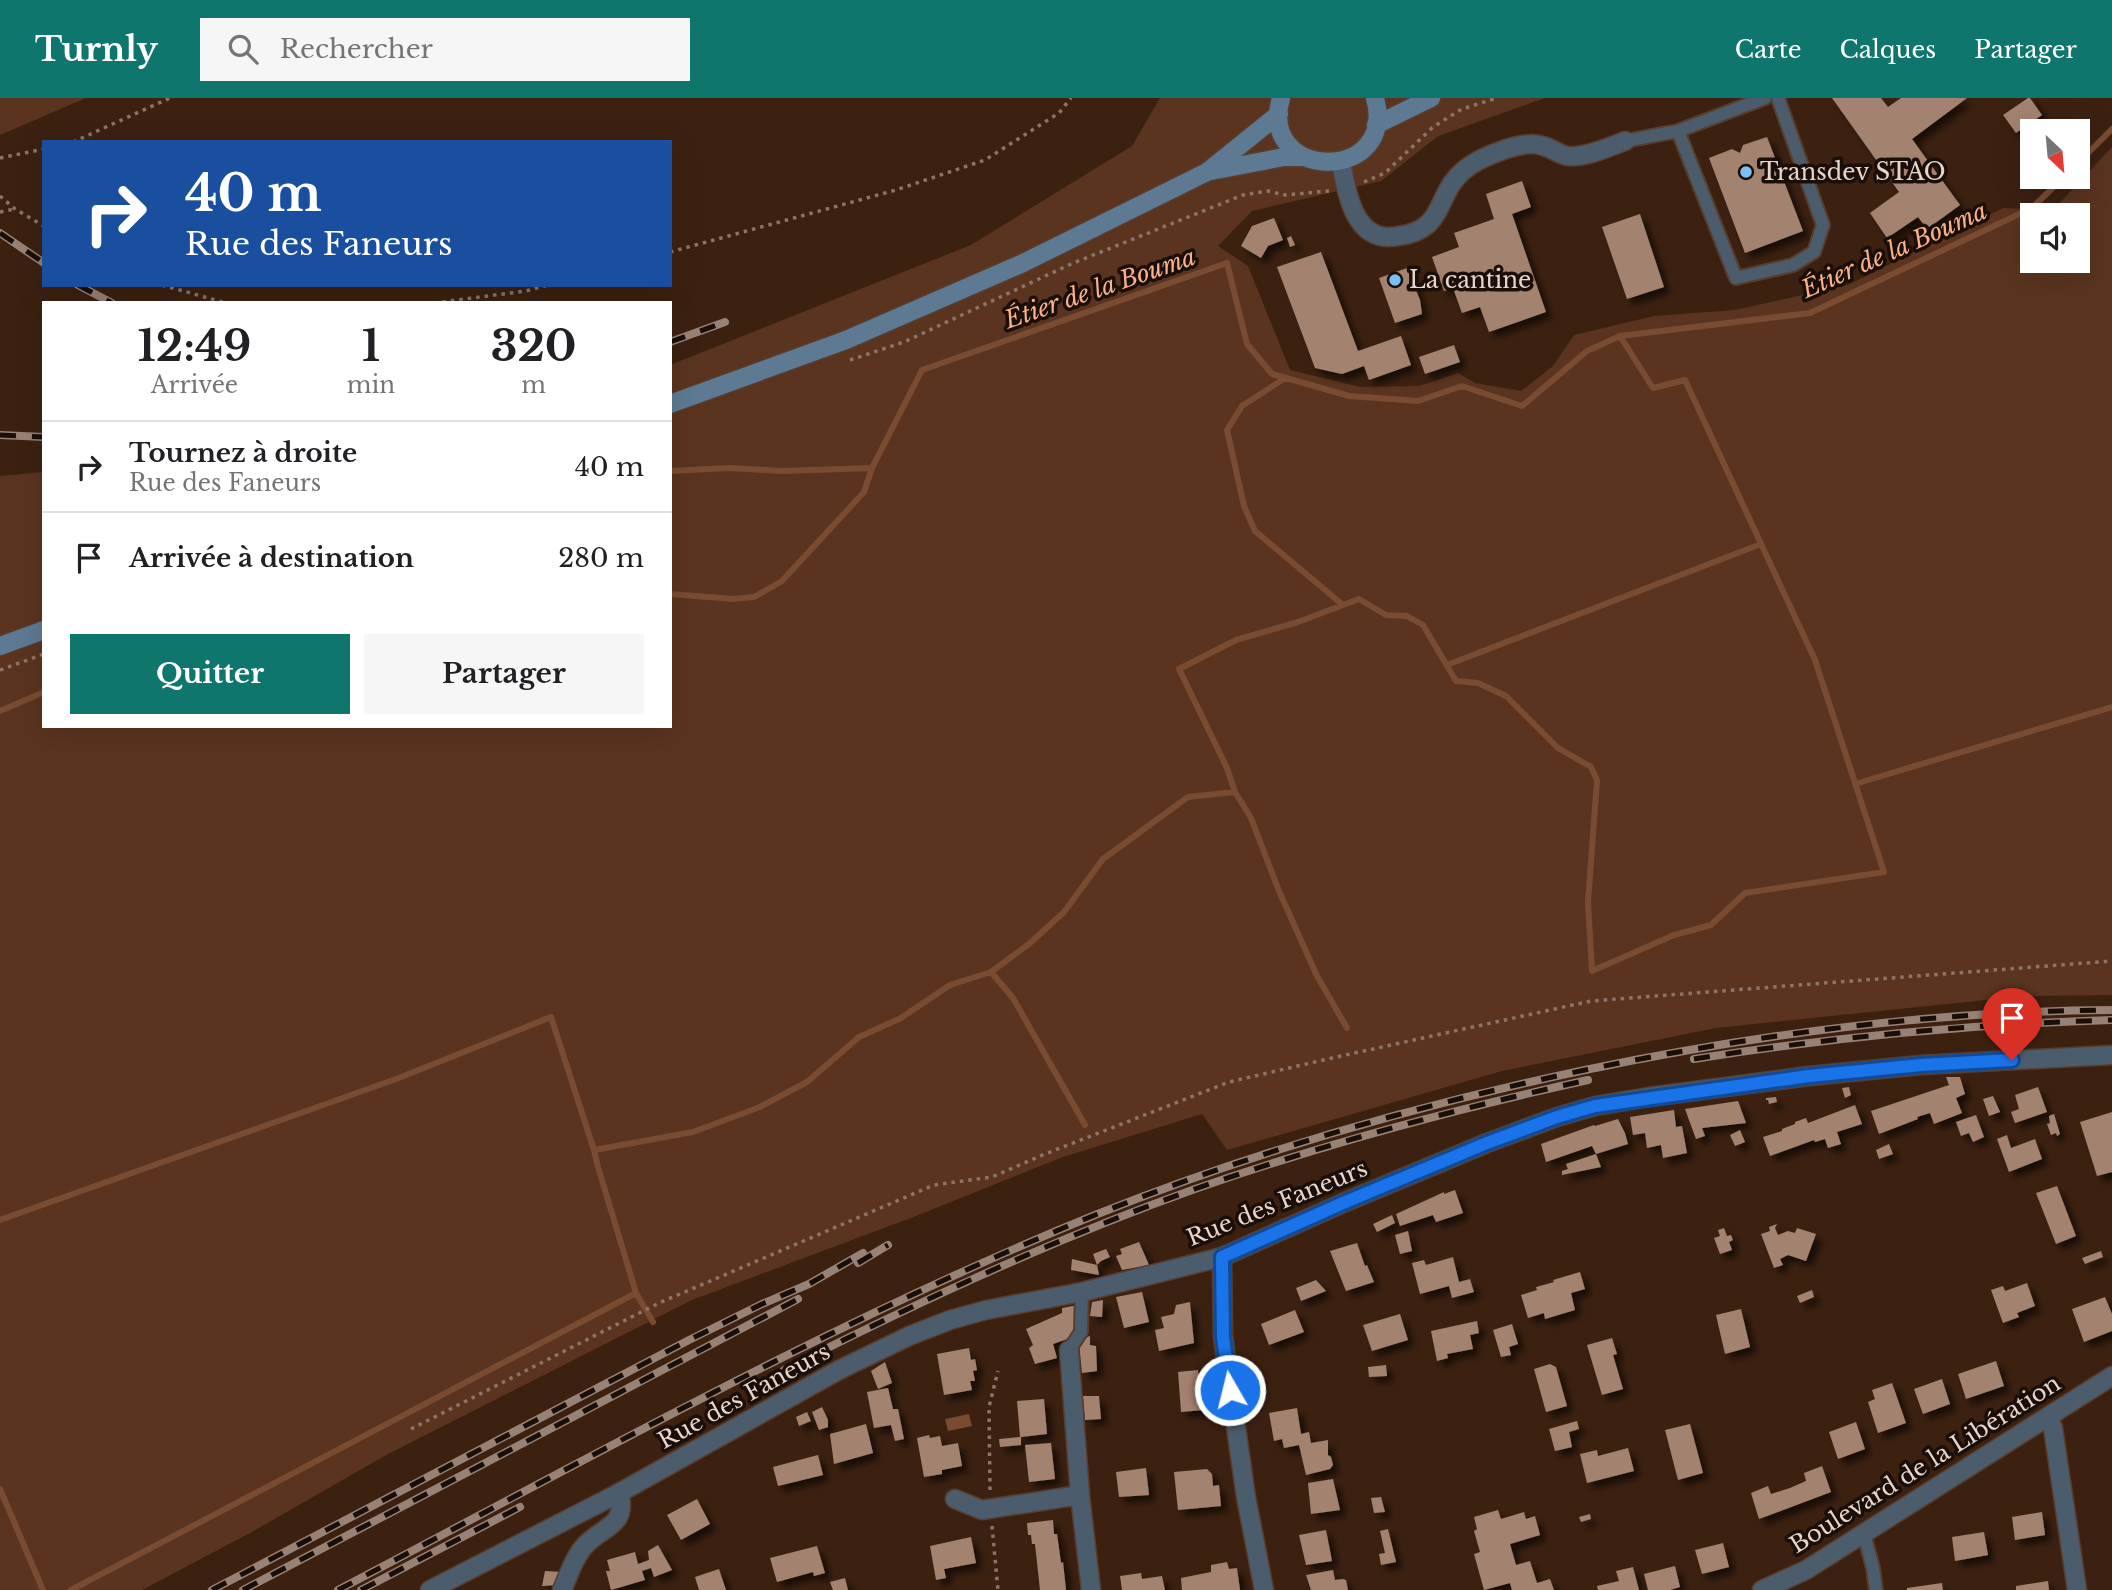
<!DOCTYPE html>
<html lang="fr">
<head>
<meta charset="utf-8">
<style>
  :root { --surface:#fff; --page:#f6f6f6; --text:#202124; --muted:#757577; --line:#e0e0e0; --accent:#0f766e }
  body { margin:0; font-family:"Libre Baskerville",serif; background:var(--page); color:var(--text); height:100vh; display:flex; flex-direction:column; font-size:26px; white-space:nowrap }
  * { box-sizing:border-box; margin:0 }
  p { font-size:23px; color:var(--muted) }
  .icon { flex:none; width:38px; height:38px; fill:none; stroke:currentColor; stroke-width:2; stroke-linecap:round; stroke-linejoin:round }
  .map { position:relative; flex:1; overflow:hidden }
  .drawer { position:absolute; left:42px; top:203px; width:630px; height:427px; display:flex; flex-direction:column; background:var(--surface); border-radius:0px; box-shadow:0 7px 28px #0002 }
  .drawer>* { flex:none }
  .top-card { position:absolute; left:42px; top:42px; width:630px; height:147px; border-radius:0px; box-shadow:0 7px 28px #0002; background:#1a4fa0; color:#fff; overflow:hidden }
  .needle { width:46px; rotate:154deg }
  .tools { position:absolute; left:2020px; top:21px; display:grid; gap:14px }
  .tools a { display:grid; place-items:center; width:70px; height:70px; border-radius:0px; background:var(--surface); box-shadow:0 7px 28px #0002; font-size:35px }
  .pin { position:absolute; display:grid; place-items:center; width:60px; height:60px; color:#fff; margin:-72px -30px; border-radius:50% 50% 50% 0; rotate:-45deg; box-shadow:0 0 7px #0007 }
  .pin .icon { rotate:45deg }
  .me { position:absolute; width:77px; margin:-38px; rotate:352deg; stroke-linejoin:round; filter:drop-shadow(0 0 5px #0008) }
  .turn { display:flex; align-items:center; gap:24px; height:147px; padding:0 28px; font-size:32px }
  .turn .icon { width:91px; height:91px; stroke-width:2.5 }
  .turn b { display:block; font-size:49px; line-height:60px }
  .eta { display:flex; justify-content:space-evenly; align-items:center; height:119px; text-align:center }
  .eta b { font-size:42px; font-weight:700; line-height:49px }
  .primary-button { display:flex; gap:14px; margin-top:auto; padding:14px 28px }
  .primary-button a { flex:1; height:80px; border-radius:0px; background:var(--accent); color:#fff; font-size:28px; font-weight:700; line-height:80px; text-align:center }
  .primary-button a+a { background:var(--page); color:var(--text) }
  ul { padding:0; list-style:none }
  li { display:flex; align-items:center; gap:21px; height:91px; padding:0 28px; border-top:2px solid var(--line) }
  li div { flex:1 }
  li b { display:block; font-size:26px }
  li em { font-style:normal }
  header { display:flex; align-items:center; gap:42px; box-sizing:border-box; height:98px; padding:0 35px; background:var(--accent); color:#fff }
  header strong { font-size:33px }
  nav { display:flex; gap:38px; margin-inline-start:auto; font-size:24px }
  .search { width:490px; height:63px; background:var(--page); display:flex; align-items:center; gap:18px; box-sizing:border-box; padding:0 24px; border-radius:0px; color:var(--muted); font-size:26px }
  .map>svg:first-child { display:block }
  .green { fill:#5a341f; fill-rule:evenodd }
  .water { fill:#794c32 }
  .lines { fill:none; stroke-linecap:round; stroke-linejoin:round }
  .stream { stroke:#794c32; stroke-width:6 }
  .building { fill:#a48270; filter:url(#shadow) }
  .service-casing { stroke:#573e2f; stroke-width:16 }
  .minor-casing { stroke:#573e2f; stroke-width:21 }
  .tertiary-casing { stroke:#573e2f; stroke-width:21 }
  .secondary-casing { stroke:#573e2f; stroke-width:21 }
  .path { stroke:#8c7568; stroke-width:3.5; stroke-dasharray:3.5 5; stroke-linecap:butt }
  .service { stroke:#4b5d6c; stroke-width:12 }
  .minor { stroke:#4b5d6c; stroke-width:18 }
  .tertiary { stroke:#4b5d6c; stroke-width:18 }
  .secondary { stroke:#5e7a92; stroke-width:18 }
  .rail-casing { stroke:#988175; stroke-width:8 }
  .rail { stroke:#1a0e08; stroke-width:5; stroke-dasharray:16; stroke-linecap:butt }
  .route-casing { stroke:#114b97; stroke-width:18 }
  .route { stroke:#1a73e8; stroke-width:12 }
  .poi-dot { fill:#7abff8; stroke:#1a0e08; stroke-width:2.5 }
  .labels { text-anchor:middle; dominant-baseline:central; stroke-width:7; stroke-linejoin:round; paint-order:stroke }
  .poi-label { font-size:23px; fill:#e7d4ca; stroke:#1a0e08; text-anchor:start }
  .street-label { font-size:23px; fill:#e7d4ca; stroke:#1a0e08 }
  .water-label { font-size:24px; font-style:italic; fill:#fbb188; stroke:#1a0e08 }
</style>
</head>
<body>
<header>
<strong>Turnly</strong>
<div class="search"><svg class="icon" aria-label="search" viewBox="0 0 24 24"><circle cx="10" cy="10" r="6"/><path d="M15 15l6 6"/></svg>Rechercher</div>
<nav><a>Carte</a><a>Calques</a><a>Partager</a></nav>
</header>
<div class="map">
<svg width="2112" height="1492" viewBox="0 0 2112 1492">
  <defs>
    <filter id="shadow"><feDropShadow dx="6" dy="6" stdDeviation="3.5" flood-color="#0009"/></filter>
  </defs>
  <rect width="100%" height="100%" fill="#3c2111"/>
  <path class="green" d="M0 0H86L0 37Z
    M1160 0H1545L1438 38 1381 83 1252 113 1218 148 1248 168 1290 272 1360 289 1419 288 1458 275 1475 285 1521 293 1553 268 1574 237 1654 218 1735 212 1848 187 2003 110 2053 112 2112 49V897L2024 898 1716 930 1502 973 1227 1052 1202 1016 1063 1059 916 1118 692 1202 388 1356 250 1435 142 1492H0V378L44 374V628H670V267L971 147 1132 48ZM2032 117H2077V163H2032Z"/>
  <path class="water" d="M969 1316 972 1328 948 1333 945 1321Z"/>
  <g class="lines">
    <path class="stream" d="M2077 66 2112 31
      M1285 280 1242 308 1227 332 1244 408 1255 433 1343 507
      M670 373 729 370 782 373 872 370
      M670 496 733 501 754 499 782 483 864 394 872 370 922 272 1227 165 1247 246 1272 276 1349 298 1418 303 1462 288 1522 308 1587 253 1620 238 1810 215 2032 110 2064 79
      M1447 567 1761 446
      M0 613 44 594
      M1855 686 2112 609
      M991 874 1013 900 1085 1027
      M1347 930 1317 878 1279 793 1251 720 1235 694 1227 670 1179 571 1236 542 1298 524 1359 501 1386 517 1407 518 1423 527 1456 583 1478 585 1506 598 1558 650 1591 669 1597 682 1588 804 1592 873 1674 837 1711 827 1745 795 1884 774 1815 562 1685 282 1653 290 1620 238
      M594 1052 693 1034 760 1009 807 984 859 939 901 920 950 887 991 874 1029 846 1064 814 1103 761 1188 699 1235 694
      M0 1122 396 981 551 919 594 1052 598 1069 636 1195 653 1224
      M0 1391 43 1492
      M71 1492 636 1195"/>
  </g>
  <path class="building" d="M1832 0H1881L1888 9 1901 0H1967L1912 41 1960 107 1927 131 1918 119 1887 140 1870 115 1899 94Z
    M2028 0H2030L2042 17 2016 35 2003 17Z
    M1767 39 1803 133 1745 155 1709 60 1732 51 1740 55 1743 47Z
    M1522 83 1531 109 1512 116 1546 214 1489 234 1480 209 1462 215 1453 190 1444 193 1432 159 1459 149 1454 135 1494 121 1486 96Z
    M1640 116 1664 189 1627 201 1602 129Z
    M1274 120 1283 142 1268 148 1261 160 1241 148 1252 128Z
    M1291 138 1295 147 1290 149 1287 140Z
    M1321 154 1358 253 1401 238 1411 267 1369 282 1364 268 1342 276 1315 270 1277 169Z
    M1407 170 1420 202 1422 216 1395 225 1379 180Z
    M1454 247 1460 264 1425 276 1419 259Z
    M1946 979H1960L1965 996 1956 1000 1962 1015 1934 1026 1930 1015 1917 1019 1918 1021 1879 1036 1871 1013 1949 987Z
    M1849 989 1851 997 1845 1000 1842 990Z
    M2038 989 2047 1014 2015 1025 2011 1014 2019 1011 2015 997Z
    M1993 998 2000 1014 1989 1018 1983 1001Z
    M1776 999 1777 1004 1769 1006 1768 1002H1766V1000Z
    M1738 1003 1746 1025 1702 1030 1705 1038 1696 1041 1685 1011Z
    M1855 1007 1862 1026 1837 1034 1841 1046 1828 1050 1825 1041 1815 1044 1814 1042 1770 1058 1763 1039 1782 1033V1031L1795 1026V1024L1806 1020 1808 1025Z
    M1674 1012 1676 1029 1682 1028 1687 1055 1663 1060 1661 1047 1647 1050 1645 1035 1633 1037 1630 1019Z
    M2112 1014V1074L2097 1078 2080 1024Z
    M2054 1016 2060 1036 2057 1038 2056 1035 2051 1037 2047 1026 2050 1025 2049 1018Z
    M1976 1017 1984 1039 1973 1044 1969 1035 1961 1038 1956 1024Z
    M1618 1021 1625 1035 1628 1046 1596 1056 1592 1048 1546 1064 1541 1046 1594 1027 1595 1028Z
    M1740 1032 1745 1044 1735 1048 1730 1037Z
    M2007 1037 2011 1050 2035 1041 2042 1061 2009 1074 1997 1041Z
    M1889 1046 1893 1056 1879 1061 1876 1052Z
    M1596 1056 1601 1069 1562 1077V1073L1568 1071 1566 1066Z
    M2057 1088 2076 1138 2056 1146 2036 1095Z
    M1455 1092 1463 1115 1436 1124 1433 1117 1400 1128 1396 1116 1444 1094V1096Z
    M1392 1117 1395 1125 1377 1134 1373 1126Z
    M1777 1126 1775 1130 1778 1137 1788 1133 1795 1135 1797 1130 1816 1136 1806 1163 1788 1157 1780 1161 1783 1167 1774 1170 1761 1136 1770 1133 1769 1129Z
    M1724 1130 1727 1138 1731 1137 1733 1142 1729 1144 1732 1152 1720 1156 1714 1140 1720 1138 1718 1132Z
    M1408 1133 1412 1153 1400 1156 1395 1137Z
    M1139 1144 1149 1167 1122 1172 1116 1158 1122 1156 1120 1151Z
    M1357 1145 1365 1168 1367 1167 1374 1184 1346 1193 1330 1153Z
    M1106 1151 1110 1159 1101 1163 1097 1167 1099 1177 1071 1172 1072 1161 1097 1167 1093 1156Z
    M2101 1153 2103 1159 2085 1166 2082 1160Z
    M1453 1159 1459 1184 1470 1181 1474 1194 1452 1200 1449 1188 1420 1196 1412 1165 1424 1162 1426 1167Z
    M1580 1174 1585 1191 1571 1195 1575 1212 1545 1221 1544 1215 1528 1220 1521 1197 1537 1192 1536 1189 1554 1184 1553 1182Z
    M1316 1182 1326 1193 1301 1203 1296 1190Z
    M2027 1185 2035 1208 2017 1215 2019 1219 2003 1225 1991 1192 2003 1188 2005 1193Z
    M1812 1192 1814 1199 1800 1205 1797 1198Z
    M1142 1194 1149 1224 1124 1230 1116 1199Z
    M2105 1199 2112 1216V1233L2084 1244 2072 1211Z
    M1103 1202 1102 1219 1090 1218 1092 1204Z
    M1190 1204 1194 1245 1159 1253 1155 1232 1164 1230 1161 1219 1174 1216 1176 1207Z
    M1078 1207 1077 1229 1070 1240 1053 1246 1057 1260 1035 1266 1029 1250 1033 1247 1026 1231 1062 1215V1210Z
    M1741 1211 1750 1249 1725 1256 1716 1217Z
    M1295 1212 1304 1234 1269 1247 1261 1226Z
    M1400 1216 1408 1242 1372 1253 1363 1227Z
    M1477 1223 1479 1235 1470 1237 1473 1251 1447 1256 1448 1260 1437 1263 1431 1233Z
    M1512 1226 1518 1246 1509 1249 1511 1257 1501 1259 1493 1232Z
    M1090 1238V1247L1096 1248 1097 1273 1082 1275 1079 1245 1082 1241Z
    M1612 1240 1617 1256 1613 1257 1623 1291 1602 1297 1587 1247Z
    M969 1250 971 1262 975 1261 977 1272 973 1273 975 1283H970L972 1292 944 1297 937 1256Z
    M1996 1263 2004 1288 1966 1301 1958 1276Z
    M885 1264 892 1285 878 1291 871 1273Z
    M1550 1266 1556 1269 1567 1308 1546 1314 1534 1271Z
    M1386 1267 1387 1278 1369 1279 1368 1269Z
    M1198 1272 1204 1312 1181 1314 1178 1274Z
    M1942 1281 1950 1306 1923 1316 1914 1291Z
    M1892 1285 1906 1325 1878 1335 1868 1304 1875 1301 1872 1292Z
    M888 1290 893 1311H898L904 1341 895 1343 891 1327 874 1330 867 1294Z
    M1083 1298H1099L1101 1321 1085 1322Z
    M1044 1301 1047 1336 1021 1339V1347L1000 1349 999 1341 1020 1339 1017 1303Z
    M822 1309 828 1322V1329L819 1332 812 1314Z
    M1297 1310 1301 1336 1309 1334 1311 1345 1328 1342V1357L1331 1359 1333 1367 1330 1371 1306 1377 1299 1347 1284 1350 1282 1341 1274 1343 1269 1315Z
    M807 1314 811 1323 799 1328 796 1319Z
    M1577 1323 1579 1331 1569 1334 1572 1349 1555 1353 1549 1331Z
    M1856 1324 1865 1351 1838 1361 1829 1334Z
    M866 1326 873 1355 834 1366 830 1336Z
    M1690 1326 1703 1375 1678 1382 1665 1332Z
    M929 1337 930 1340 940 1338 942 1348 958 1345 962 1368 942 1372V1376L924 1379 917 1340Z
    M1051 1345 1055 1381 1029 1384 1025 1347Z
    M1628 1350 1634 1373 1587 1385 1580 1356 1597 1352 1598 1358Z
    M818 1357 823 1377 778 1388 773 1369Z
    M1822 1368 1831 1394 1759 1421 1751 1395 1768 1388 1771 1396 1790 1390 1806 1383 1804 1375Z
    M1146 1370 1149 1397 1119 1399 1116 1374Z
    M1207 1371 1212 1376 1213 1388 1219 1387 1221 1408 1178 1412 1174 1374Z
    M1333 1381 1340 1412 1311 1416 1308 1385Z
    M1381 1399 1385 1414 1374 1415 1371 1400Z
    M697 1401 710 1426 681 1442 667 1417Z
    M1498 1412 1501 1421 1524 1414 1526 1421 1535 1418 1540 1437 1510 1446 1516 1467 1530 1463 1537 1485 1550 1481 1554 1492H1512L1510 1485 1484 1492 1474 1456 1480 1454 1474 1433 1477 1431 1474 1419Z
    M2042 1414 2045 1437 2015 1442 2012 1419Z
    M1590 1416 1591 1421 1581 1424 1579 1419Z
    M1053 1422 1054 1436H1057L1061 1465 1063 1464 1066 1492H1040L1035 1446H1032L1031 1437H1028L1027 1425Z
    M1388 1431 1396 1464 1381 1467 1379 1456 1385 1455 1380 1433Z
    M1326 1432 1332 1463 1306 1467 1299 1437Z
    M1984 1434 1988 1457 1955 1463 1952 1439Z
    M971 1439 976 1465 944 1471 946 1480 936 1482 930 1448Z
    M1723 1445 1729 1469 1702 1476 1695 1452Z
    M658 1447 672 1472 654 1479 651 1470 642 1473 645 1482 611 1492 606 1473H610L607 1462 635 1454 638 1466 649 1462 648 1453Z
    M817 1448 825 1475 814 1478 813 1474 777 1484 770 1460Z
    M1227 1464 1229 1471 1237 1470 1240 1492H1182L1181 1480 1211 1474V1467Z
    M1675 1468 1680 1489 1670 1492H1648L1644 1476Z
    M1633 1469 1639 1492H1598L1597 1488 1619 1483 1616 1473Z
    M719 1471 726 1492H699L695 1479Z
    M1333 1472 1335 1482 1343 1481 1346 1482 1348 1492H1311L1306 1477Z
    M545 1473 564 1474 559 1487 542 1488Z
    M1141 1475 1142 1481 1162 1478 1165 1492H1122L1120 1478Z
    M845 1480 848 1492H833L830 1484Z
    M2048 1483 2049 1492H2016V1488Z
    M1942 1485 1943 1492H1907V1490Z"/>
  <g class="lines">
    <defs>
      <path id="service" d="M1765 0 1678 33 1736 180 1793 167 1814 154 1823 127 1778 0
        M1625 43 1678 33
        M1069 1252 1081 1234 1082 1194
        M1864 1436 1873 1470 1876 1492"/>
      <path id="minor" d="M1341 63C1346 95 1355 147 1398 138 1408 137 1420 133 1428 126 1440 115 1443 97 1453 84 1466 66 1486 58 1506 51 1518 47 1532 44 1543 48 1552 50 1559 57 1568 58 1584 60 1610 49 1625 43
        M1222 1159 1223 1239 1246 1399 1264 1492
        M1069 1252 1080 1397 1091 1492
        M2048 1319 2053 1330 2077 1492
        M955 1401 982 1412 1080 1397
        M562 1492C568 1479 573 1462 582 1451 598 1429 629 1430 619 1395"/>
      <path id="tertiary" d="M430 1492 619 1395 839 1272 909 1238 950 1222 986 1212 1082 1194 1222 1159 1343 1105 1487 1045 1557 1019 1595 1008 1649 999 1809 978 1921 967 2112 957
        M1762 1492 1806 1472 2112 1278"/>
      <path id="secondary" d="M1281 0C1257 84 1398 86 1375 0
        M1376 27 1431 0
        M1211 73 1284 59H1304
        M670 306 846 242 1021 166 1207 74 1279 16
        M0 548 44 532"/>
    </defs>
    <use href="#service" class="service-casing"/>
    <use href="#minor" class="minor-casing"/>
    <use href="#tertiary" class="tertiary-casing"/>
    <use href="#secondary" class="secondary-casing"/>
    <path class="path" d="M73 44 170 0
      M0 60 44 51
      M1364 84 1385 75 1433 29 1462 11 1497 0
      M0 98 15 111 44 128
      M0 114 15 111
      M670 154 896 92 985 62 1059 15 1071 0
      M162 187 226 205
      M434 205 526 193 548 187
      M850 262 904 244 1071 166 1243 97 1268 93 1285 97 1329 93
      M0 572 44 556
      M411 1331 659 1205 934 1087 992 1079 1045 1056 1229 984 1332 960 1591 903 2112 863
      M990 1392 989 1309 998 1273
      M992 1428 998 1492"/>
    <use href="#service" class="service"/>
    <use href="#minor" class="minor"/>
    <use href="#tertiary" class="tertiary"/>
    <use href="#secondary" class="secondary"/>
    <defs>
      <path id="rail" d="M0 135 44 165
        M78 187 112 205
        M670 244 725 224
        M0 337 44 339
        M1694 961C1833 939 1972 926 2112 922
        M858 1165 888 1147
        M784 1272C917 1204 1054 1141 1195 1091 1324 1046 1455 1011 1588 982
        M212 1492 689 1242 762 1206 809 1186 863 1155
        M243 1492 798 1201
        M338 1492C586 1362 835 1222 1095 1117 1253 1054 1418 1007 1585 972 1758 936 1935 913 2112 912
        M361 1492 520 1409"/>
    </defs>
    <use href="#rail" class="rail-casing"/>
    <use href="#rail" class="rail"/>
  </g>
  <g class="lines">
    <defs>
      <path id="route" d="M1230 1292 1223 1239 1222 1159 1343 1105 1487 1045 1557 1019 1595 1008 1809 978 1921 967 2012 962"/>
    </defs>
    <use href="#route" class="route-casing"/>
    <use href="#route" class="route"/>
  </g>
  <g class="poi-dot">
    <circle cx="1746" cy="74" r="7"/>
    <circle cx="1395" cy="182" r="7"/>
  </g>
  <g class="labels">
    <g class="poi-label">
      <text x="1760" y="74">Transdev STAO</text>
      <text x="1409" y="182">La cantine</text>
    </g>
    <g class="street-label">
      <text transform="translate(1277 1105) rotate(-22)">Rue des Faneurs</text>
      <text transform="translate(744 1298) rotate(-29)">Rue des Faneurs</text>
      <text transform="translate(1925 1366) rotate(-32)">Boulevard de la Libération</text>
    </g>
    <g class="water-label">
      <text transform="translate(1894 152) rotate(-24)">Étier de la Bouma</text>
      <text transform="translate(1100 190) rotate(-19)">Étier de la Bouma</text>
    </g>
  </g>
</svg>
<div class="tools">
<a><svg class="needle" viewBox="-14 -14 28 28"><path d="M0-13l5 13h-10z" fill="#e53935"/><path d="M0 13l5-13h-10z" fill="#757577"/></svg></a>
<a><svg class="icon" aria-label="sound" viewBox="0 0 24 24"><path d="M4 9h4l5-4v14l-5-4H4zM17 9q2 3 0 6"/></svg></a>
</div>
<div class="pin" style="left:2012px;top:962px;background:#d93025"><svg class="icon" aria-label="arrive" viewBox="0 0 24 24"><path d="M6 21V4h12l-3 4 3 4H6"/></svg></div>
<svg class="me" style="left:1230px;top:1292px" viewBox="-20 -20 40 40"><circle r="17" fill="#1a73e8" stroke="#fff" stroke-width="3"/><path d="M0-11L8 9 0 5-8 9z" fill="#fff"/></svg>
<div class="top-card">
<div class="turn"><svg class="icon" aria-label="right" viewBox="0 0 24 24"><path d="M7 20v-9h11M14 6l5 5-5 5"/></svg><div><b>40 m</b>Rue des Faneurs</div></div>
</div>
<section class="drawer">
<div class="eta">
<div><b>12:49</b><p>Arrivée</p></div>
<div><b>1</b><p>min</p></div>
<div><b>320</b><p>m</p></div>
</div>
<ul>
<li><svg class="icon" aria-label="right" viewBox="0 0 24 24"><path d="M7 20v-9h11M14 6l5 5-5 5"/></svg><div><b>Tournez à droite</b><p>Rue des Faneurs</p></div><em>40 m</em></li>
<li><svg class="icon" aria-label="arrive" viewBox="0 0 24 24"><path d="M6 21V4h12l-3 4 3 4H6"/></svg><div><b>Arrivée à destination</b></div><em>280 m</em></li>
</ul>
<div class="primary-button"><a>Quitter</a><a>Partager</a></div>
</section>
</div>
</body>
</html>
